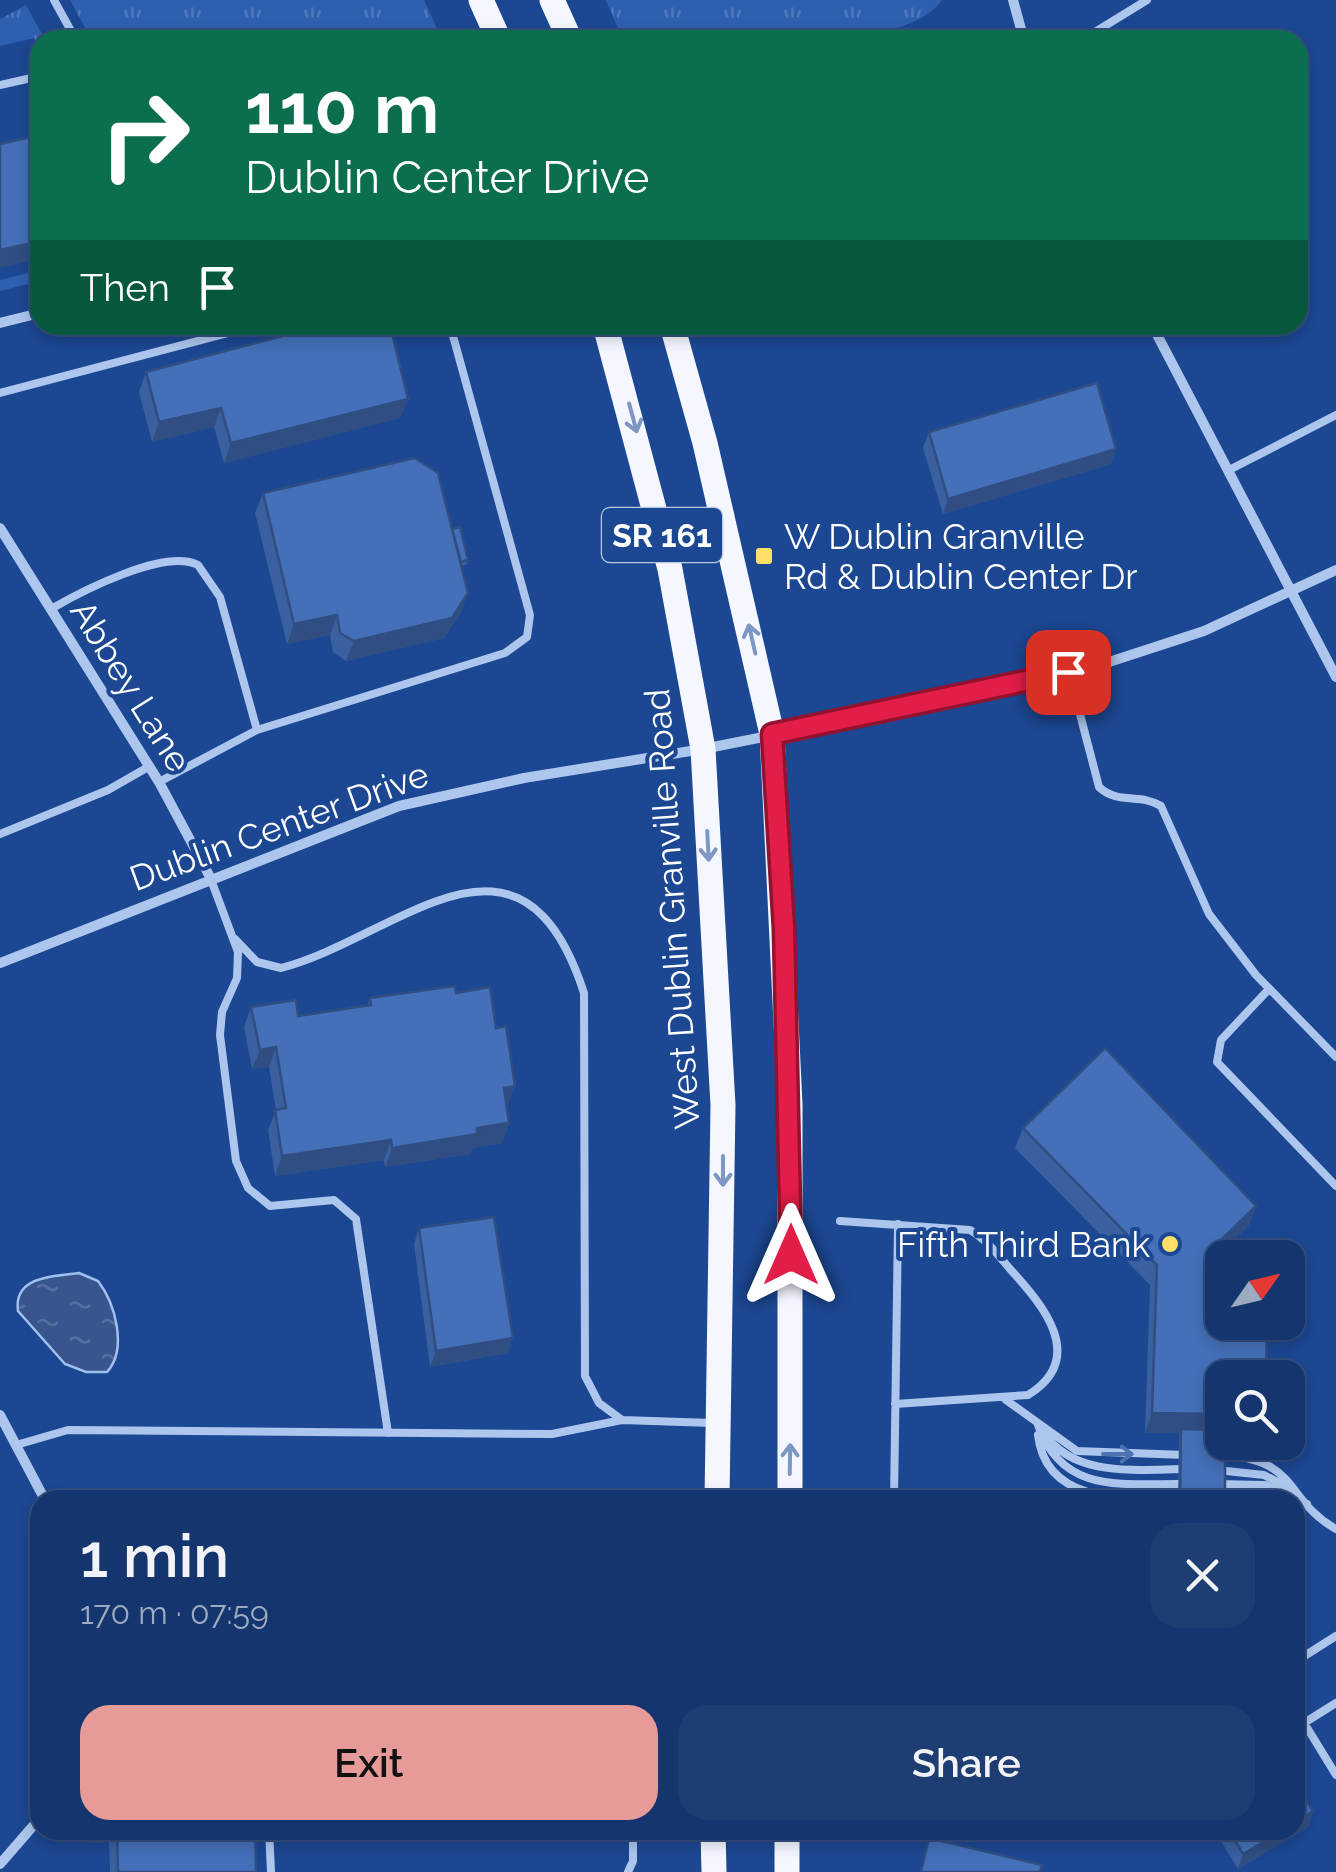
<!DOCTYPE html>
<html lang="en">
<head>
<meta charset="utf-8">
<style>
  :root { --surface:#15356e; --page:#1e3d73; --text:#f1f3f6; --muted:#9dabc2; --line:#345081; --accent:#e69b98 }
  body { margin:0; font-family:Raleway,sans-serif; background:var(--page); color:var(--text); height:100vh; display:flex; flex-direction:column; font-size:38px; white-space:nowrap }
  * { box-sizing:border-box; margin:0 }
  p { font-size:32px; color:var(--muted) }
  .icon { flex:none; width:55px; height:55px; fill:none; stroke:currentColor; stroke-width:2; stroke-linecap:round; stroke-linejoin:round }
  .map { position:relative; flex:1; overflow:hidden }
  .drawer { position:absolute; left:30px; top:1490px; width:1275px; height:350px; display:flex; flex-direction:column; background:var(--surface); border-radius:30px; box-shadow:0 5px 15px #0003,0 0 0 2px var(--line) }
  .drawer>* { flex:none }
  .top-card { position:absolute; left:30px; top:30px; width:1278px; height:305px; border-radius:30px; box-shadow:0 5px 15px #0003,0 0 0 2px var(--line); background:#0b6e4f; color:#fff; overflow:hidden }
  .needle { width:65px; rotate:56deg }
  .tools { position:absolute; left:1205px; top:1240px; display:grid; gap:20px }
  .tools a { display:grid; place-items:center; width:100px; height:100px; border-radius:20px; background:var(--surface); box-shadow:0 5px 15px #0003,0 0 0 2px var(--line); font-size:50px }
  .pin { position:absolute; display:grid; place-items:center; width:85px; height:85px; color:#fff; margin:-42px; border-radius:20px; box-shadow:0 5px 15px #0006 }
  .me { position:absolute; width:110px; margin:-55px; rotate:0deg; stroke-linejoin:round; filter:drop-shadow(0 0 8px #0008) }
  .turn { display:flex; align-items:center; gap:35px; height:210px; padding:0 50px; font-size:45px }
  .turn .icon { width:130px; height:130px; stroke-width:2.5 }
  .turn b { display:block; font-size:70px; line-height:85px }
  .then { display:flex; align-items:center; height:95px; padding:0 50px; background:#0003; gap:20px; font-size:38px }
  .round { display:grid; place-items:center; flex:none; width:105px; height:105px; border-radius:30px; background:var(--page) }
  .summary { display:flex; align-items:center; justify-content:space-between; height:170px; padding:0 50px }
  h1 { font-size:60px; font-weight:600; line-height:75px }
  .cta { display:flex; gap:20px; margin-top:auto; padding:20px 50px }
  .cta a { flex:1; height:115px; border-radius:30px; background:var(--accent); color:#111; font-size:40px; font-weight:600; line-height:115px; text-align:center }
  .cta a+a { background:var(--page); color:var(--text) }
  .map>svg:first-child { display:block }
  .grass { fill:url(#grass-tufts) }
  .garden { fill:#2f60b0 }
  .water { fill:url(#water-ripples); stroke:#a0c0f0; stroke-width:2.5 }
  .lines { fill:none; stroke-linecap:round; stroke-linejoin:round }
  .lane { stroke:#acc6ee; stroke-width:8 }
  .street { stroke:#acc6ee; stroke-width:10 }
  .primary { stroke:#f4f7ff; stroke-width:25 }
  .wall { fill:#3a609f }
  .shaded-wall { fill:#304e82 }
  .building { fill:#4470b9; stroke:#304e82; stroke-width:2.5 }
  .oneway { stroke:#7d96c3 }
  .oneway2 { stroke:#4e73b2 }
  .route-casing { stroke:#92132f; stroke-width:25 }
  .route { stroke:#e11d48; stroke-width:18 }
  .poi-dot { fill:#ffde6a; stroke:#1c4792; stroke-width:4 }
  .labels { text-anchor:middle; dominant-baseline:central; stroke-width:8; stroke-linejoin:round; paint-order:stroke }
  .shield { fill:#1c4792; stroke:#bbc8de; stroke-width:2.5 }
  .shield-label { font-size:32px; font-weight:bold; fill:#fff }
  .poi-label { font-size:35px; fill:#fff; stroke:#1c4792; text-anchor:start }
  .street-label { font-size:35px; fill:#fff; stroke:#1c4792 }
</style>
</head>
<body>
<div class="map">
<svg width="1336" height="1872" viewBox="0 0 1336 1872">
  <defs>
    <pattern id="grass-tufts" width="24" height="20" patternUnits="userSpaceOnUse" patternTransform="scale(2.5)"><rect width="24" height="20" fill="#2f60b0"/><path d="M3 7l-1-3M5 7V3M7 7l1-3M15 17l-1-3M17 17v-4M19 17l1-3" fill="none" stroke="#4e78bc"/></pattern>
    <pattern id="water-ripples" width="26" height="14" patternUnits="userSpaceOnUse" patternTransform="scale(2.5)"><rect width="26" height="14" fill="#38568d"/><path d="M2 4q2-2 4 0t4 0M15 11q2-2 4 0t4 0" fill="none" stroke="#566f9e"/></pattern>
  </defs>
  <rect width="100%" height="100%" fill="#1c4792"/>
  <path class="grass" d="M70 0H424L442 40 97 39 88 33Z
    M606 0H942C900 60 695 40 623 40Z
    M26 5 45 40H40V62L34 38 0 46V19Z"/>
  <path class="garden" d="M40 270V281L0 291V280Z"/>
  <path class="water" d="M79 1273 98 1281C115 1303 128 1349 107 1372H86L65 1364 18 1311C13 1276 54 1276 79 1273Z"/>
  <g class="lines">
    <path class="lane" d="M54 0 76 40
      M1082 40 1147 0
      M0 85 40 76
      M0 393 258 325
      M1229 470 1336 415
      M51 609C82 591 165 548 198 565L220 597 257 730
      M1069 672 1099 787C1118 805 1140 793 1161 806L1209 914 1256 975 1336 1057
      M159 782 257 730 505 653 527 637 530 615 450 325
      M0 834 108 790 150 766
      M210 877 238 952 237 978 222 1012 220 1035 236 1161 248 1188 270 1206 334 1200 356 1219 388 1433
      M235 939 257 962 281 968C397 938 521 798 584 993L585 1376 599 1403 622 1420
      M1269 989 1221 1040 1217 1062 1336 1186
      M840 1221 970 1230C986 1239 998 1255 1010 1269 1043 1305 1088 1358 1028 1395L895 1404
      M1006 1400 1077 1451 1185 1455
      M1038 1425C1063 1496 1125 1483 1186 1484
      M1044 1433C1075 1479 1139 1469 1188 1469
      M1038 1435C1046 1507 1132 1499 1186 1499
      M16 1445 68 1430 552 1434 622 1420 712 1423
      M1219 1455C1300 1458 1283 1499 1336 1529
      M1217 1470 1264 1475 1293 1490
      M1215 1484 1265 1485 1307 1504
      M894 1500 898 1224
      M1215 1500H1290
      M1295 1662 1336 1636
      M1295 1708 1336 1775
      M1304 1723 1336 1703
      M269 1830 271 1872
      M628 1872 633 1861V1830"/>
    <path class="street" d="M1013 0 1024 40
      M0 323 40 313
      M1152 325 1336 677
      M0 528 159 782 210 877
      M0 963 399 806 524 778 703 749 994 691 1103 664 1204 631 1336 570
      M0 1415 45 1500
      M0 1864 40 1818"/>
    <path class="primary" d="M481 0 499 40
      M552 0 570 40
      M605 325 670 569 703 749 723 1105 717 1500
      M672 325 705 443 772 734 790 1104V1500
      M713 1830 714 1872
      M787 1872V1830"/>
  </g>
  <path class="wall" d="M296 327 408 399 400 418 224 463 214 427 152 442 139 392 146 372 294 333Z
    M929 432 1111 464 943 514 923 448Z
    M263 493 452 529 468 560 466 565 462 566 461 612 444 638 346 661 333 652 330 635 287 644 255 513Z
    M456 993 507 1106 509 1123 502 1143 473 1148 470 1154 385 1167 384 1160 275 1176 268 1130 276 1110 269 1067 252 1069 244 1027 251 1007 298 1016 367 1006 370 998Z
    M1023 1128 1256 1206 1249 1225 1224 1250 1222 1378 1225 1500H1178L1179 1433H1145L1150 1285 1015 1148Z
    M419 1228 508 1353 430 1367 414 1244Z
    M1313 1811 1308 1827 1238 1869 1214 1830H1295Z
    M89 1830H255L256 1872H110L109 1842 90 1843Z"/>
  <path class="shaded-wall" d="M40 241V259L0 268V250Z
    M408 399 400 418 224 463 231 443Z
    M221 408 214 427 152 442 159 422Z
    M1116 449 1111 464 943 514 948 499Z
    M468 593 461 612 444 638 346 661 354 641Z
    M337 615 330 635 287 644 294 624Z
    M276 1047 269 1067 252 1069 260 1050Z
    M515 1086 507 1106 504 1088Z
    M509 1123 502 1143 473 1148 470 1154 385 1167 392 1148 477 1128Z
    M391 1140 384 1160 275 1176 282 1156Z
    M1256 1206 1249 1225 1211 1263 1218 1243Z
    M513 1338 508 1353 430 1367 436 1351Z
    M1152 1413 1222 1414V1434L1181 1429 1179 1433H1145Z
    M1313 1811 1308 1827 1238 1869 1243 1854 1283 1830H1295V1823Z
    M94 1830H114L109 1842 90 1843Z"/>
  <path class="building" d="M40 135V241L0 250V144Z
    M305 325H390L408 399 231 443 221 408 159 422 146 372 298 332 296 327Z
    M1097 383 1116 449 948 499 929 432Z
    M415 458 438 473 468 593 452 618 354 641 340 633 337 615 294 624 263 493Z
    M460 527 468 560 461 562 452 529Z
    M455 986 456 993 490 987 496 1028 506 1026 515 1086 504 1088 509 1123 477 1128V1134L392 1148 391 1140 282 1156 275 1110 286 1108 276 1047 260 1050 251 1007 296 1000 298 1016 371 1005 370 998Z
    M1105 1048 1256 1206 1218 1243 1232 1258H1222V1322H1267L1266 1378H1222V1414L1152 1413 1157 1265 1023 1128Z
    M494 1217 513 1338 436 1351 419 1228Z
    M1181 1429 1222 1430V1442H1225V1500H1180Z
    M1295 1781 1313 1811 1295 1823Z
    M117 1830H255L256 1872H118Z
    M1229 1830H1283L1243 1854Z
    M929 1838 1042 1865 1040 1872H921Z"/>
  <defs><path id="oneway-shaft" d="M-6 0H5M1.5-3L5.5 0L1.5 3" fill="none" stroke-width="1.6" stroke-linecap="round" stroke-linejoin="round" transform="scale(2.5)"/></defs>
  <g class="oneway">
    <use href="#oneway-shaft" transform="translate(633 418) rotate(75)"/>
    <use href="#oneway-shaft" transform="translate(752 639) rotate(-103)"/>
    <use href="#oneway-shaft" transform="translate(708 846) rotate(87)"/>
    <use href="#oneway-shaft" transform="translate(723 1171) rotate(90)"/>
    <use href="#oneway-shaft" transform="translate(790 1459) rotate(-89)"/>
  </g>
  <use class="oneway2" href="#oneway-shaft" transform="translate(1118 1454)"/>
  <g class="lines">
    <defs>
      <path id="route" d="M791 1255 784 928 772 734 1068 672"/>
    </defs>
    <use href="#route" class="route-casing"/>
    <use href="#route" class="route"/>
  </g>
  <g class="poi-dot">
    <rect x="754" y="546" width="20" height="20" rx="5"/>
    <circle cx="1170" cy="1244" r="10"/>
  </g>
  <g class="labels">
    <rect class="shield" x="602" y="508" width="120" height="54" rx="8"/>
    <g class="shield-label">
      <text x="662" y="535">SR 161</text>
    </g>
    <g class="poi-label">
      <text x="784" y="536">W Dublin Granville<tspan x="784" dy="40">Rd &amp; Dublin Center Dr</tspan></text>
      <text x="1150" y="1244" text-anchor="end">Fifth Third Bank</text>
    </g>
    <g class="street-label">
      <text transform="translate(131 686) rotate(58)">Abbey Lane</text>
      <text transform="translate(279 826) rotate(-20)">Dublin Center Drive</text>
      <text transform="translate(672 909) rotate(-94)">West Dublin Granville Road</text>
    </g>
  </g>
</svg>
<div class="tools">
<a><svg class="needle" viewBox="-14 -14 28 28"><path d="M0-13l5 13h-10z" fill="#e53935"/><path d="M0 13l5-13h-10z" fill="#9dabc2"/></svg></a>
<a><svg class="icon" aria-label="search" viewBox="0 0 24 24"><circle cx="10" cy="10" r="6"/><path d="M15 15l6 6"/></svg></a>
</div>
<div class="pin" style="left:1068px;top:672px;background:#d93025"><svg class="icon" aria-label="arrive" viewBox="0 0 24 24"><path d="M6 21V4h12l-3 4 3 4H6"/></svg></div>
<svg class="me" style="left:791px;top:1255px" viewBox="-20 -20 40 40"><path d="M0-17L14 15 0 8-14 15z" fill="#e11d48" stroke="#fff" stroke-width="4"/></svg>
<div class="top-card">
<div class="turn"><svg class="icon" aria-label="right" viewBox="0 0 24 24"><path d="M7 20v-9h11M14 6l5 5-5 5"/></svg><div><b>110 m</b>Dublin Center Drive</div></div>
<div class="then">Then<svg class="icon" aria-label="arrive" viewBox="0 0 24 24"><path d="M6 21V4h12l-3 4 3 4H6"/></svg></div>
</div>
<section class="drawer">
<div class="summary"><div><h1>1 min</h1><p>170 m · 07:59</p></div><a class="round"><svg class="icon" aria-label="close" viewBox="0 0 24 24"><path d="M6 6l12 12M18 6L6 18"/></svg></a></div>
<div class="cta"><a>Exit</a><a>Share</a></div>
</section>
</div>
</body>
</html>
